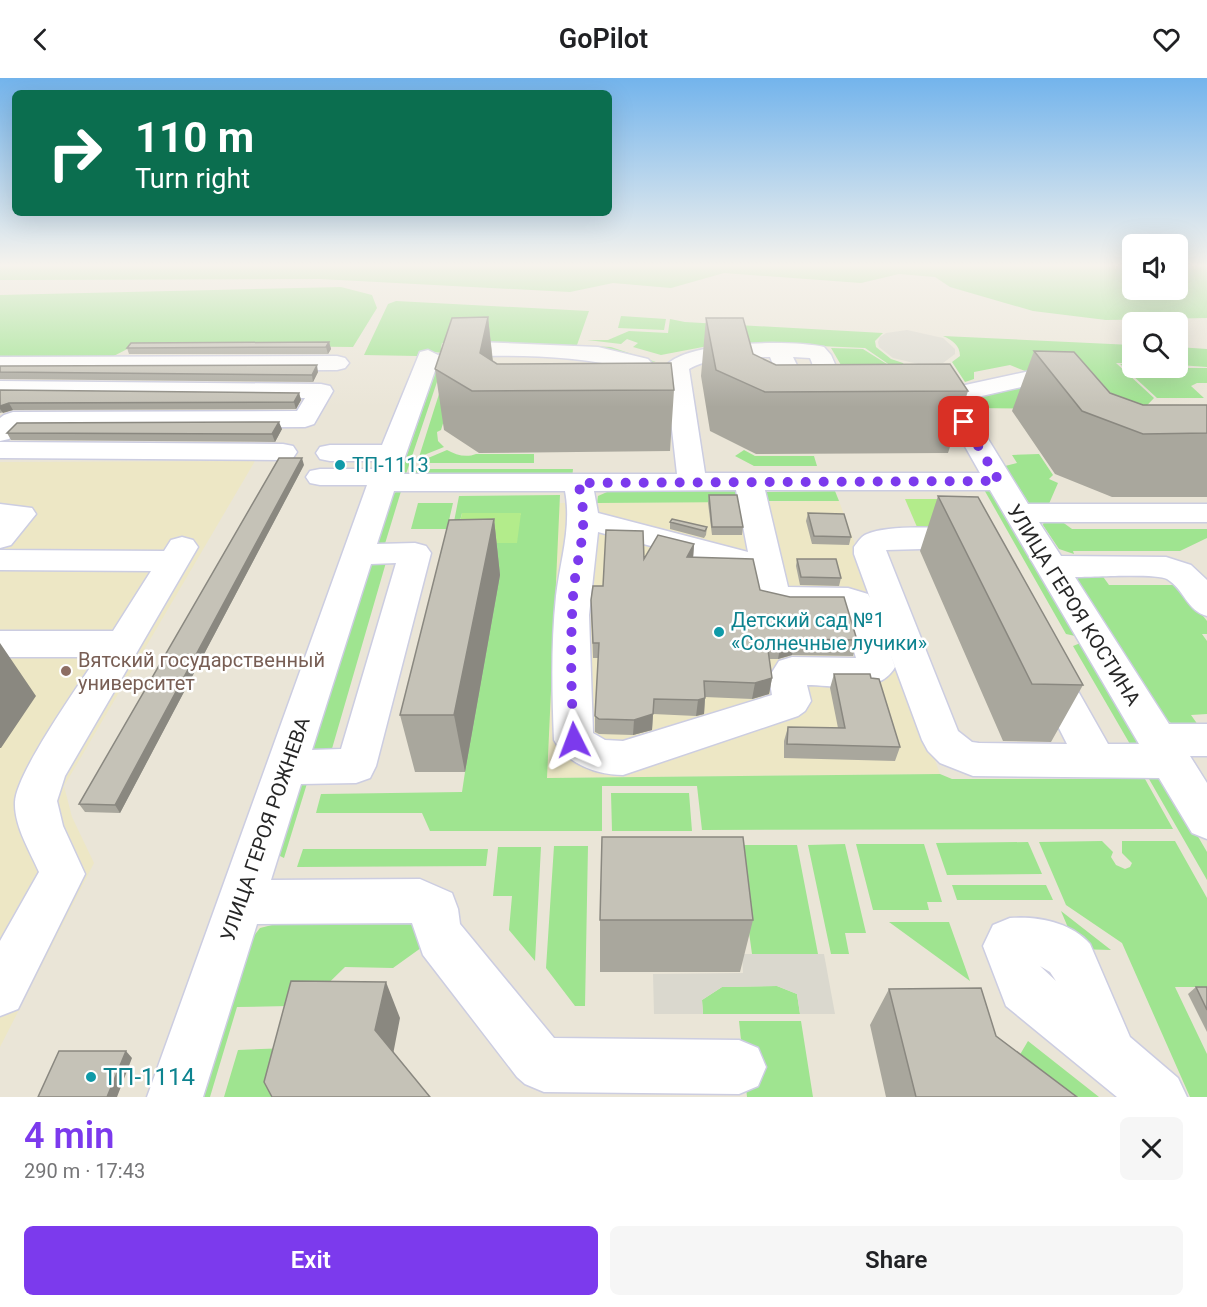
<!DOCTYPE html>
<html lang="en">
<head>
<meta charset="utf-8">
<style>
  :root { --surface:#fff; --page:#f6f6f6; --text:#202124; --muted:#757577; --accent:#7c3aed }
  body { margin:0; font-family:Roboto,sans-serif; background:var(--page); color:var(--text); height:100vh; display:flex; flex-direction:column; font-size:22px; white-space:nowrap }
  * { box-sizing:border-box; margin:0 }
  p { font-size:20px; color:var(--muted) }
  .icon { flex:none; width:33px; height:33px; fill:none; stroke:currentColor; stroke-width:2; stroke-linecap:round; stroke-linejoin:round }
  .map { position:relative; height:1019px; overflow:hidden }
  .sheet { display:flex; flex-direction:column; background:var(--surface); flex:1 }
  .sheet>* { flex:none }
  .top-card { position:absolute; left:12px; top:12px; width:600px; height:126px; border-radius:9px; box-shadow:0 6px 24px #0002; background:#0b6e4f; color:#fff; overflow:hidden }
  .buttons { position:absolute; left:1122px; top:156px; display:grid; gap:12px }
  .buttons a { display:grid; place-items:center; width:66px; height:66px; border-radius:9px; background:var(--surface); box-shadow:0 6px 24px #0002; font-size:30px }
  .pin { position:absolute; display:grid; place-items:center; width:51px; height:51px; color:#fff; margin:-26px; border-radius:12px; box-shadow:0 3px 9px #0006 }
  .me { position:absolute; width:66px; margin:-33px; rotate:357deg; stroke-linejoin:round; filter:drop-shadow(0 0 4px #0008) }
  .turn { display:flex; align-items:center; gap:21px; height:126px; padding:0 24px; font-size:27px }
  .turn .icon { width:78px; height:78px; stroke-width:2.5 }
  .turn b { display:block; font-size:42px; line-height:51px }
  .round { display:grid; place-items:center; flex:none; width:63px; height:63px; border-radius:9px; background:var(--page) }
  .headline { display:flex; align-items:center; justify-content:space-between; height:102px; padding:0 24px }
  h1 { font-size:36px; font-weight:600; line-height:45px; color:var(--accent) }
  .primary-button { display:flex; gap:12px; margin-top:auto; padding:12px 24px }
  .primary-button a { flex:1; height:69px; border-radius:9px; background:var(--accent); color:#fff; font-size:24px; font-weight:600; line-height:69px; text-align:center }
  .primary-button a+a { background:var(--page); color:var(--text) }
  header { display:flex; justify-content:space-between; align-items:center; height:78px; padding:0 24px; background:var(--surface); font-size:27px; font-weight:600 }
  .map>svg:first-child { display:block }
  .education { fill:#ede7c5 }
  .green { fill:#9fe490 }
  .pitch { fill:#b3ec8b }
  .plaza { fill:#dad8ce }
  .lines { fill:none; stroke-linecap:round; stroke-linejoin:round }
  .minor-casing { stroke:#cccde1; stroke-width:3 }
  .minor { fill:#fff; fill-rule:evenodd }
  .wall { fill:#a9a79d }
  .shaded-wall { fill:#8a8880 }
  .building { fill:#c5c2b7; stroke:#8a8880; stroke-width:1.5 }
  .route { stroke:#7c3aed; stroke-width:10; stroke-dasharray:0 18 }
  .culture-dot { fill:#0f9aa8; stroke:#fff; stroke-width:2 }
  .education-dot { fill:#8d6e63; stroke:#fff; stroke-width:2 }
  .labels { text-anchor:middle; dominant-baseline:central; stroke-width:5; stroke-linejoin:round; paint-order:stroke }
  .culture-label { font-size:20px; fill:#0d838f; stroke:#fff; text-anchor:start }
  .street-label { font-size:20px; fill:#272727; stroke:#fff }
  .education-label { font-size:20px; fill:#785e54; stroke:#fff; text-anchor:start }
  .near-culture-label { font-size:24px; fill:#0d838f; stroke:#fff; text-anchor:start }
</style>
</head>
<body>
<header><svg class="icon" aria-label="back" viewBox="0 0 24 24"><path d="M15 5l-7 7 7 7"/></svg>GoPilot<svg class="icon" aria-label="heart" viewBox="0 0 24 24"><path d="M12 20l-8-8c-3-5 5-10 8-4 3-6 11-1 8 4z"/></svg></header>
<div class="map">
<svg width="1207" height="1019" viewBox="0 0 1207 1019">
  <rect width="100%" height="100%" fill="#eae5d7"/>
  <path class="education" d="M255 383 64 708 72 739 94 785 0 969V384Z
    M839 423 940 696 546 700 559 425Z"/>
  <path class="green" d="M0 186H1132V212H1178V186H1207V240L1106 242 1033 233 950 209 935 199 899 196 861 205 724 195 671 210 613 205 570 214 320 201 0 202Z
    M341 209 372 217 377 230 353 269 135 267 108 281 0 282V217Z
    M396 223 589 233 577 267 611 269 656 284 451 265H442L441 270 448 271 446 275 419 273 417 278 364 277 388 226Z
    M621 238 666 241 664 252 618 250Z
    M670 241 685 244 883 255 875 263 876 269 891 281 903 285 913 303 865 270 729 264 661 277 633 269 638 265 627 261 621 266 587 262H608L629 253 668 255Z
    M943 258 1132 267V285H1116L1154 320 1134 341 1092 294 1025 293 1010 287 974 294V301L965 304 952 284 960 278C960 267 952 262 943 258Z
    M1178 269 1207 271V289L1179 287Z
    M831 270 863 271 890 288 848 299Z
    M443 286 406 396 402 391 437 290Z
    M1120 286H1132V290H1207V305H1197L1191 308 1204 320H1157Z
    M1029 308 1046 331 973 330 968 329 959 320Z
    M439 316H452L441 352 437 354 438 363 444 369 419 379Z
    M447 372C456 377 466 380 476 376H534V385H422L421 383Z
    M744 372 755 378H814L817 388H754L735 378Z
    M1039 376 1053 397 1049 401 1058 405 1048 428H1031L1005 388 1017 385 1012 377Z
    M415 391H573L572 401H412Z
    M982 408 991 412 1080 559 1066 556Z
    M402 410 384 469 380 468 377 464 393 416Z
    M735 413 740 414 746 424 597 425 598 418 607 414Z
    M835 413 839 423H763L762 416 766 414Z
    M560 417 547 700 940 696 952 701H1145L1173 751 702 752 697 708H602V753H430L422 735H316L321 716 462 714 465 694 458 498 521 436 462 435 456 459H451L459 418Z
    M418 425H453L447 451H411Z
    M1044 443H1061L1072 451H1207V460L1180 473H1073L1074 476 1059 471 1043 447Z
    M387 481 329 681 310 673 370 486 375 482Z
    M1099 493 1109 507H1179L1207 543V556H1202L1207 563V636L1191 637 1203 654 1176 649 1166 641 1078 503 1077 497Z
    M1083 564 1141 664 1134 673 1073 568Z
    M309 699 284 780 278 777 298 706Z
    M1149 701H1160L1168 707 1207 774V802Z
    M611 715H689L692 753H612Z
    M1102 763 1113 774 1111 779 1116 787 1125 791 1130 789 1132 785 1122 775V763H1175L1207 820V909H1175L1207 976V1019H1190L1122 865 1066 827 1039 764Z
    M1028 764 1042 796 947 797 936 765Z
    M845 766 866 855H845L849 876H831L808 767Z
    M856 766H924L942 824H927L929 832H873Z
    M603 767H797L818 876H752L742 803Z
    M554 768H588L585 928H575L546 890Z
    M498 769H541L535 883 509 852 512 818H493Z
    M303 771H488L486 788 297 789Z
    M952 807H1046L1053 822H957Z
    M1061 833 1111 872 1077 871Z
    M889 844H949L970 903Z
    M436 846 439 857 393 890 345 889 302 931 288 928 237 929 210 1019H203L253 859 260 850 272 847Z
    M777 908 797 916 800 936H703L702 922 722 909Z
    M739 943H801L813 1019H747Z
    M1028 963 1099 1019H1047L1012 990Z
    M289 970 277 1019H224L238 972Z"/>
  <path class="pitch" d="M905 421H969L984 449H917Z
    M462 435H521L517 465H455Z"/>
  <path class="plaza" d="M907 252 943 260 955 271V276L943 285 918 286 893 280 879 269 878 264 880 259 886 255Z
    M742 876H824L835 936H800L797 916 777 908 722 909 702 922 703 936H654L653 896 743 895Z"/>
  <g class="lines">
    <defs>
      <path id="minor" d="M478 264 598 269 648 281 655 289V310L652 315 643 317 634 315 631 310V291C583 279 532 277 483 278 467 278 452 291 438 284L399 396H677L665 289C684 262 794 262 824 269L831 277 849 318 846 323 837 325 791 322 779 301 770 279C745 279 711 278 689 291L705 395H980L941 326 920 324 917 319 920 314 933 311 932 309 935 304 944 302 953 304 956 309 1030 293 1075 295 1079 300 1075 305 1030 307 964 322 1028 426H1207V444H1039L1061 478 1166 479 1191 487 1207 502V538C1186 532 1185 512 1167 501 1157 495 1091 499 1075 499L1169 646H1207V678H1190L1207 705V761L1192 755 1159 700 973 698 940 685 928 673 922 662 890 575 895 589C879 618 835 607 807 607L811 623 805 633 798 638 623 697C597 697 567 686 554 662 552 614 551 566 556 518 560 483 572 449 565 413H394L377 466 415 465 426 468 431 475 376 688 370 700 356 705 301 706 271 802 420 801 452 815 458 831 460 846 554 960 739 962 758 970 766 989 758 1008 739 1016 544 1014 525 1006 517 999 423 877 412 845 257 846 203 1019H147L367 407H320L310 405 306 399 310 393 320 391H373L376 383H330L320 381 316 375 320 369 330 367H382L420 274 428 272 438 277ZM793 279 810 280 822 310H808ZM736 412 748 474 598 435 594 413ZM765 412H990L1139 666H1108L1061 583 1048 579 1035 583 1030 593 1067 666 979 665 972 664 958 653 886 472 958 470 967 472 978 469 982 462 978 455C955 449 889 446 867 456 861 458 858 464 854 469V476L870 520 868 516 848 510 788 509ZM598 454 753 495C754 504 755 516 761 523 774 537 823 532 842 532L856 580 792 579 779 583 769 599 772 617 623 663 605 662 593 655 589 537ZM396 485 341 671 312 672 371 486Z
        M337 278 345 280 349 285 345 290 337 292 0 293V279Z
        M0 303 321 306 330 308 333 313 314 346 305 349 20 350 9 361 0 363V340L4 337 13 334 297 333 305 320 0 317Z
        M0 364 283 366 293 368 297 374 293 380 283 382 0 380Z
        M0 426 32 430 36 436 11 467 0 470Z
        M182 459 193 462 198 469 65 698 57 723 63 748 85 796 18 931 0 938V863L39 794C30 773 14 748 15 724 16 695 79 607 97 579H0V553H113L151 493 0 492V472L164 473 171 462Z
        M1010 840C1038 838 1071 844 1090 866L1130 959 1178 1000 1187 1019H1117L1006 928 983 868 993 847ZM1040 888 1050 894 1056 903Z"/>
    </defs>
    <use href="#minor" class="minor-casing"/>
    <use href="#minor" class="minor"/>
  </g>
  <path class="wall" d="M488 239 493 283 497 286 674 312 670 373 479 375 444 352 435 291Z
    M706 240 753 276 776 287 968 313 948 375 756 376 710 353 701 298Z
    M329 264 331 271 328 276H129L127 270Z
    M1034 273 1110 315 1143 327H1207V419H1112L1055 396 1012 333Z
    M0 288 318 294 313 304 0 301Z
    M0 312 299 315 301 322 296 331 13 332 0 335Z
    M282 351 275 364 11 362 7 355Z
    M304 387 120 735 85 734 79 726Z
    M709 417 743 449 742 457H712L708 425Z
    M938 418 1083 607 1051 664 1003 663 920 473Z
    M808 435 851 459 849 467 812 466 806 443Z
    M494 441 500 497 465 694H415L400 637Z
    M670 444 707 449 706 457 704 460 670 451Z
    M694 466 693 480 760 512 857 562 853 578 792 577 778 581H769L772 600 769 616 752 621 705 619 704 636 696 638 653 636 652 652 633 657 599 656 595 654V638L598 580H593L591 522 603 508 644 481Z
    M797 481 841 500 839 508 800 507 796 488Z
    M834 596 871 600 900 669 895 683 784 680V663L788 649 838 650 830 610Z
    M600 842H753L740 894H600Z
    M1196 909H1207V954L1188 916Z
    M889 911 996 958 1077 1019H886L870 947Z"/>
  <path class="shaded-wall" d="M488 239 494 297 480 275Z
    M329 264 331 271 328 276 326 269Z
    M317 287 318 294 313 304 312 297Z
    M299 315 301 322 296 331 294 324Z
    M9 325 13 332 3 335 0 331V328Z
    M279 344 282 351 275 364 272 356Z
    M302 380 304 387 120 735 115 727Z
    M494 441 500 497 465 694 454 637Z
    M694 466 693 481 687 479Z
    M795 561 792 577 778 581 781 565Z
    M0 565 36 618 1 670H0Z
    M772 600 769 616 752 621 755 605Z
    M705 620 704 636 696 638 698 622Z
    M653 636 652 652 633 657 634 642Z
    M386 904 400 940 391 987 375 952Z
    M126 973 132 980 117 1019H107Z"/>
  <path class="building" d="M488 239 480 275 497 286 671 285 674 312 472 313 435 291 452 240Z
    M706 240H743L753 276 776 287 950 286 968 313 765 314 716 292Z
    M329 264 326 269 127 270 131 265Z
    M1034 273 1074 274 1110 315 1143 327H1207V355L1143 356 1082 333Z
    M317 287 312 297 0 294V288Z
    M0 312 299 315 294 324 9 325 0 328Z
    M279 344 272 356 7 355 17 345Z
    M279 380H302L115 727 79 726Z
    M709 417H737L743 449H712Z
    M938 418 978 419 1083 607 1032 606Z
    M808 435 844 436 851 459 814 458Z
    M494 441 454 637H400L449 442Z
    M672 441 707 449 705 453 670 444Z
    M606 452 643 453 644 481 658 457 694 466 687 479 753 481 760 512 790 519H844L857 562 795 561 781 565H767L772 600 755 605 704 603 705 620 698 622 654 621 653 636 634 642 599 641 595 638 599 565H593L591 522 593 508H603Z
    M797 481H836L841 500 801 499Z
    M834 596H870L871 600 879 601 900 669 787 666 788 649 845 650Z
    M602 759H743L753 842H600Z
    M291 903 386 904 375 952 430 1019H272L264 1004Z
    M1196 909H1207V932Z
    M981 910 996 958 1077 1019H916L889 911Z
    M59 973H126L107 1019H38Z"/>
  <linearGradient id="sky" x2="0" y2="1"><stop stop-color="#73b4ec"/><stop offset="0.57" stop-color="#f6f3ed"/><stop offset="1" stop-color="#f6f3ed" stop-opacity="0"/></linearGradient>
  <rect width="1207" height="329" fill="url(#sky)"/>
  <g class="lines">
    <path class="route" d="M574 662C571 614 570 567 573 519 576 475 591 452 578 405L999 403 964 344"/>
  </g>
  <g class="culture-dot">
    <circle cx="340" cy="387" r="6"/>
    <circle cx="719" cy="554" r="6"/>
    <circle cx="91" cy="999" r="6"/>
  </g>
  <circle class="education-dot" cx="66" cy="593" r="6"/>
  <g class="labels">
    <g class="culture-label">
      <text x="352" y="387">ТП-1113</text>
      <text x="731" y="542">Детский сад №1<tspan x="731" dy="23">«Солнечные лучики»</tspan></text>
    </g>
    <g class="street-label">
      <text transform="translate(1074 527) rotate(58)">УЛИЦА ГЕРОЯ КОСТИНА</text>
      <text transform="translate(265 751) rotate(-71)">УЛИЦА ГЕРОЯ РОЖНЕВА</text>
    </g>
    <g class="education-label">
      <text x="78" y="582">Вятский государственный<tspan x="78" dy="23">университет</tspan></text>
    </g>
    <g class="near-culture-label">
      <text x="103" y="999">ТП-1114</text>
    </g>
  </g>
</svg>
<div class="buttons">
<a><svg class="icon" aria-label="sound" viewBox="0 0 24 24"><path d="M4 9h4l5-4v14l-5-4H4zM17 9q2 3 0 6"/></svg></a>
<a><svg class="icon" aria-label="search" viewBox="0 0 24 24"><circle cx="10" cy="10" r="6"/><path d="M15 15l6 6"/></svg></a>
</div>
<div class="pin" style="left:964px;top:344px;background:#d93025"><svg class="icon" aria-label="arrive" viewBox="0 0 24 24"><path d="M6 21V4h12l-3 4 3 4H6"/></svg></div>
<svg class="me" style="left:574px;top:662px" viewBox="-20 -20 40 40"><path d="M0-17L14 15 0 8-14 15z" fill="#7c3aed" stroke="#fff" stroke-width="4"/></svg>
<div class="top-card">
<div class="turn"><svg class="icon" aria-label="right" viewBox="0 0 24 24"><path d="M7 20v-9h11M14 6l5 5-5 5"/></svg><div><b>110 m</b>Turn right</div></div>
</div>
</div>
<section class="sheet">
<div class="headline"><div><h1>4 min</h1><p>290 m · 17:43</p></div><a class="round"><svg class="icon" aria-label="close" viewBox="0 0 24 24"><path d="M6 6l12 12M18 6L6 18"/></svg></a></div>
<div class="primary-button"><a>Exit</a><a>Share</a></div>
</section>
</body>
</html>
